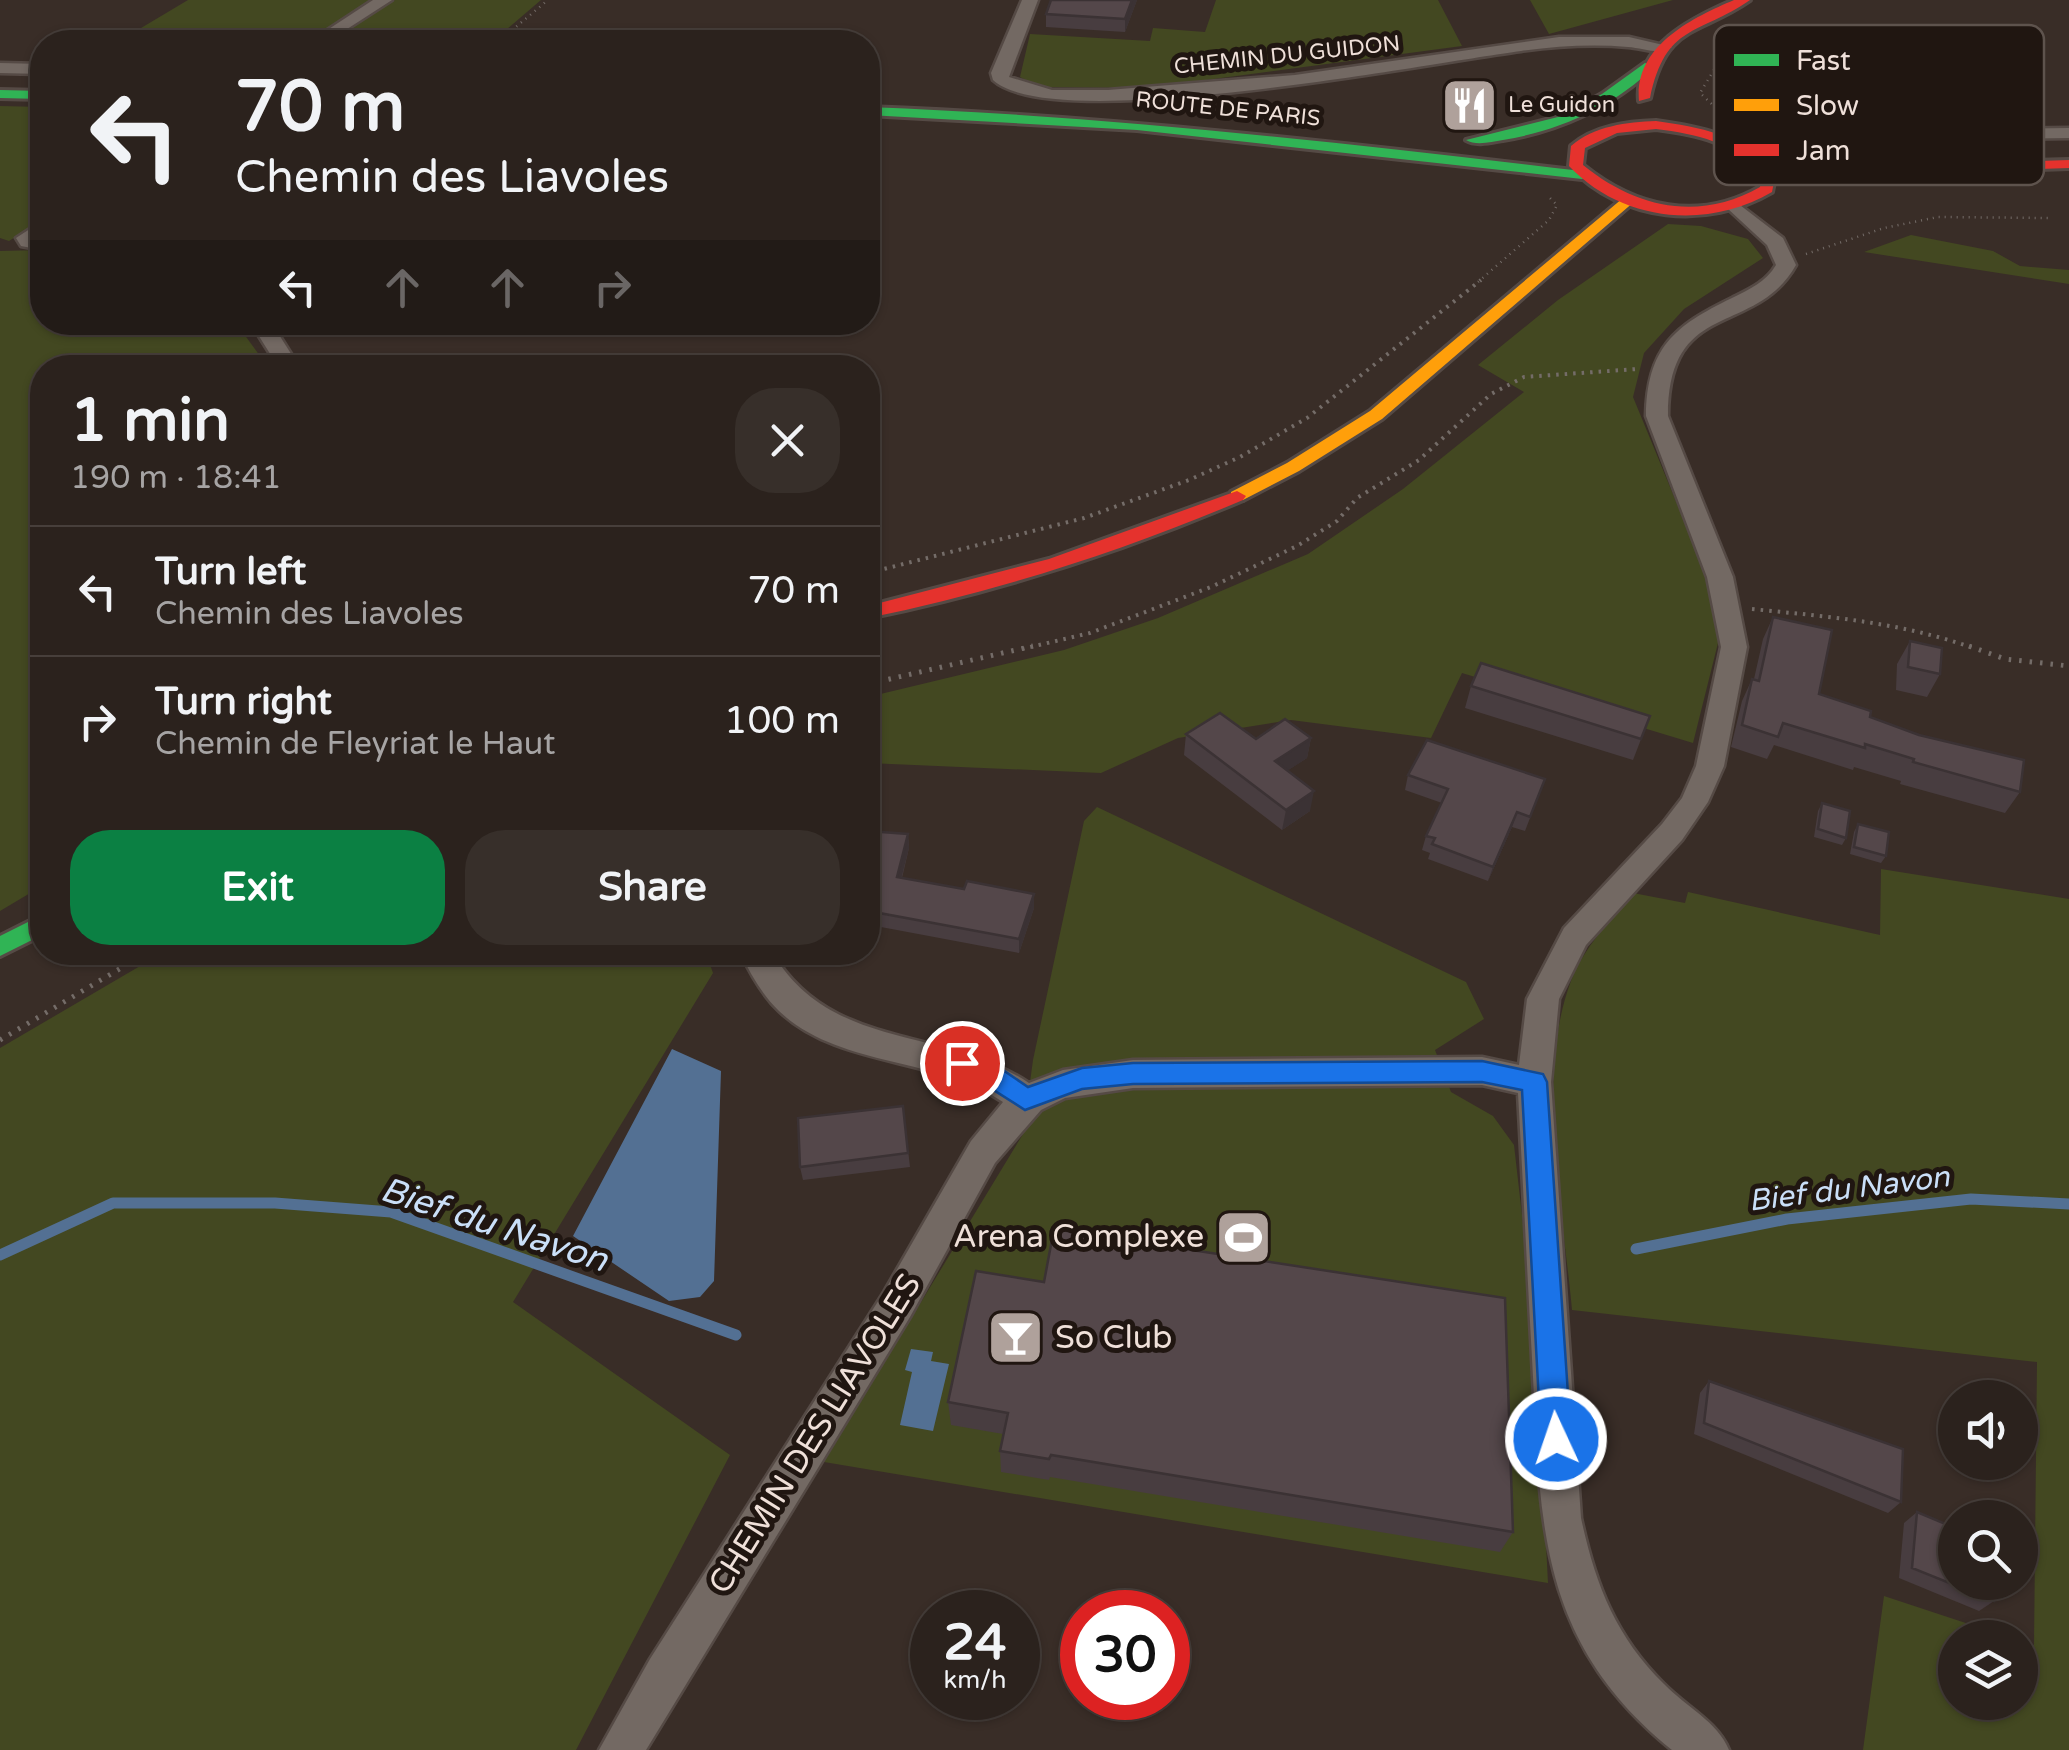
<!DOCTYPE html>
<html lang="en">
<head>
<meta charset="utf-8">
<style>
  :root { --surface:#2b221d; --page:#372f2a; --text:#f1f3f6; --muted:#a6a4a4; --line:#473f3b; --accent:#0b8043 }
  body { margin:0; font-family:"Varela Round",sans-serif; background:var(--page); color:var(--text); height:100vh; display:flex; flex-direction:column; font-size:38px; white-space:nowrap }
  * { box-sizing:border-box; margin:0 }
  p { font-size:32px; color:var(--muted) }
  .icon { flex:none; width:55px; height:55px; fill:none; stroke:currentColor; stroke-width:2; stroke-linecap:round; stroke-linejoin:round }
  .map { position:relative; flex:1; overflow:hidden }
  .drawer { position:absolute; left:30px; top:355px; width:850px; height:610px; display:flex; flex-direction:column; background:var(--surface); border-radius:40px; box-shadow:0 2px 8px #0004,0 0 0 2px var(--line) }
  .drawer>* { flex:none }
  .hud { position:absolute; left:30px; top:30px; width:850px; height:305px; border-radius:40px; box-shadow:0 2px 8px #0004,0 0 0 2px var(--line); background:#2b221d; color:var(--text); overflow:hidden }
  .tools { position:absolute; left:1938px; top:1380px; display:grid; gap:20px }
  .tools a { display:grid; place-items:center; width:100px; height:100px; border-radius:50%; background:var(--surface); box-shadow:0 2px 8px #0004,0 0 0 2px var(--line); font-size:50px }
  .speed { position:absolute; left:910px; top:1590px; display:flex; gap:20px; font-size:50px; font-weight:700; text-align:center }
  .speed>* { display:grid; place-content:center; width:130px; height:130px; border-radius:50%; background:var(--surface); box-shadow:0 2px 8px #0004,0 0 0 2px var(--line); line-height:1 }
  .speed small { font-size:25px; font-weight:400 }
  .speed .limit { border:15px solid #d22; background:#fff; color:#111 }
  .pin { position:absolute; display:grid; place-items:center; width:85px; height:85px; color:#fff; margin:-42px; border:5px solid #fff; border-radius:50%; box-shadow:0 2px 10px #0007 }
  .me { position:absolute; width:110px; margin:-55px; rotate:357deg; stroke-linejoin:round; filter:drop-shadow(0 0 8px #0008) }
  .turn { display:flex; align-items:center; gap:35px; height:210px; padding:0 40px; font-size:45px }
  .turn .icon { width:130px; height:130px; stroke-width:2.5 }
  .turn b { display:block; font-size:70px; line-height:85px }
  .lanes { display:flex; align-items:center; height:95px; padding:0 40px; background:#0003; justify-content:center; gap:50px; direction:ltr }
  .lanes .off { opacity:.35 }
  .round { display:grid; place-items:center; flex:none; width:105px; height:105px; border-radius:40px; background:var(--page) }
  .overview { display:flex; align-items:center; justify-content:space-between; height:170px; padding:0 40px }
  h1 { font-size:60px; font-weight:800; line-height:75px }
  .button { display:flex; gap:20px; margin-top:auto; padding:20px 40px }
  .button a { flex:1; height:115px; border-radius:40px; background:var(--accent); color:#fff; font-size:40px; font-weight:800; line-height:115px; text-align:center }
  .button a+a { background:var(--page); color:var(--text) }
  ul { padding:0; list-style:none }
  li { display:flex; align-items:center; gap:30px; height:130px; padding:0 40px; border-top:2px solid var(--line) }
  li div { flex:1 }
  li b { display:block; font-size:38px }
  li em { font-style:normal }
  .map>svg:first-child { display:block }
  .green { fill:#434821 }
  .water { fill:#537093 }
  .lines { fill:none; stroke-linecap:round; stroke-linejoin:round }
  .stream { stroke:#537093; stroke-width:11 }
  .street-casing { stroke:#554a45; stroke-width:5 }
  .fast-casing { stroke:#554a45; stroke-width:6 }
  .slow-casing { stroke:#554a45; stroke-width:6 }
  .jam-casing { stroke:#554a45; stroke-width:6 }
  .path-far2 { stroke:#746c68; stroke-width:2.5; stroke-dasharray:1 5; stroke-linecap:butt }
  .path-far1 { stroke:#746c68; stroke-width:4; stroke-dasharray:2.5 6; stroke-linecap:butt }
  .path { stroke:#746c68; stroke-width:5; stroke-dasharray:2.5 8; stroke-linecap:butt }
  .street { fill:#736963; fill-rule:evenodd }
  .fast { fill:#30b455; fill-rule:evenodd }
  .slow { fill:#ff9f0a; fill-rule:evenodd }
  .jam { fill:#e5322d; fill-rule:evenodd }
  .wall { fill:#483d40 }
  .shaded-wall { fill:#3b3234 }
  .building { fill:#54474a; stroke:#3b3234; stroke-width:2.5 }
  .route { fill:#1a73e8; stroke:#114b97; stroke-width:2.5 }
  .labels { text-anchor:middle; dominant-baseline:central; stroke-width:10; stroke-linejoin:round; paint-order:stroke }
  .far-street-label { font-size:22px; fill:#efe0d9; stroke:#201611 }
  .far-poi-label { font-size:22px; fill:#efe0d9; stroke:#201611; text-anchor:start }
  .water-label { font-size:30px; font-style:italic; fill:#cadff8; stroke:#201611 }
  .near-poi-label { font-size:32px; fill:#efe0d9; stroke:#201611; text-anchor:end }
  .near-street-label { font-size:32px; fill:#efe0d9; stroke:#201611 }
  .near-water-label { font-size:35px; font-style:italic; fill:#cadff8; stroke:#201611 }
  .key { fill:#201611; stroke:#5e534d; stroke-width:2.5 }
  .key-label { font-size:28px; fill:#efe0d9 }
</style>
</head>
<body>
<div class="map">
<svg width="2069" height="1750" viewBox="0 0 2069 1750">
  <rect width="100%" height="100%" fill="#392d27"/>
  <path class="green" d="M188 0H376L308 42H154L159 39 131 34Z
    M395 0H541L492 42 337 37Z
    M1216 0H1438L1462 46 1146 88 1039 87 1020 77 1030 34 1150 41 1153 28 1205 32Z
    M1530 0H1673L1549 34Z
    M0 106 42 107V220L9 241 0 238Z
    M1668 224 1701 226 1748 239 1763 258 1684 309 1644 353 1633 397 1708 579 1719 639 1693 743 1462 673 1431 738 1291 720 1178 738 1101 773 868 763V697L1064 650 1158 618 1308 554 1403 489 1524 392 1478 365 1558 300Z
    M1911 235 1993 251 2020 266 2069 270V284L1864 252Z
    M42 250V322L236 323 268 367 42 368V886L0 911V251Z
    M1097 807 1466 982 1484 1019 1435 1050 1451 1092 1493 1116 1514 1145 1535 1329 1548 1583 824 1462 1023 1134 1033 1060 1084 821Z
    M1881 869 2069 899V1750H1863L1884 1596 2008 1637 1955 1638V1702H2020V1642L2034 1645 2037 1362 1572 1310C1563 1210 1535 1076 1571 981 1584 947 1610 921 1633 893L1685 903 1688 892 1880 935Z
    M164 952 706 953 713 973 513 1302 730 1455 576 1750H0V1048Z"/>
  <path class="water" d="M672 1049 721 1071 714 1281 700 1297 669 1301 573 1236Z
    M911 1349 933 1352 931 1361 949 1364 933 1431 900 1425 912 1372 905 1370Z"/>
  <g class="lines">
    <path class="stream" d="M1636 1249 1787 1219 1971 1199 2069 1204
      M0 1255 113 1203H275L391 1212 736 1335"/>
    <defs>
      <path id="street" d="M373 0H392L327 42H309Z
        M1022 0H1038L1009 77 1052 90H1108L1295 75 1559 37H1629L1672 47C1661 56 1643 48 1628 47 1593 44 1557 46 1521 51 1429 63 1054 136 993 80L991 73Z
        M0 63 42 64V74L0 73Z
        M2069 128V138L1988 139 2016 166 2007 171 1969 140 1974 130 1980 129Z
        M1736 202 1783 238 1796 265C1755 338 1668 297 1668 416L1733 577 1747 647 1724 766 1708 802 1682 840 1586 945 1559 999 1551 1082 1581 1518C1595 1583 1615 1636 1664 1684 1685 1706 1718 1722 1729 1750H1672C1535 1639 1541 1519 1532 1358 1527 1270 1523 1181 1518 1093L1482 1085 1133 1088 1065 1098 1041 1110 995 1163 910 1317 646 1750H599L650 1659 884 1292 971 1141 1003 1102C936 1056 839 1068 779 1011 762 995 750 973 740 952H772C831 1052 941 1025 1029 1083L1063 1070 1133 1060 1482 1057 1519 1065 1527 999 1564 928 1662 824 1682 798 1696 766 1721 647 1707 577 1646 416C1647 348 1674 326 1732 298 1750 289 1766 282 1776 265L1767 245 1727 208Z
        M42 221 39 238H42V250L21 246 16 238Z
        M250 322H271L300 368H279Z"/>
      <path id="fast" d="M1645 63 1655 66C1615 106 1559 131 1503 140 1491 142 1476 146 1466 140L1562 116 1602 94Z
        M0 90 42 91V99L0 98Z
        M868 107C1107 116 1344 143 1582 171L1589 175 1582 179 1137 130 868 115Z
        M42 915V935L0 956V936Z"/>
      <path id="slow" d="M1623 198 1635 201 1382 419 1299 471 1243 500H1231V492L1287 463 1370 411Z"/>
      <path id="jam" d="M1734 0H1750C1698 36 1666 23 1650 98L1639 101C1634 46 1692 18 1734 0Z
        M1656 121C1700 127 1741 135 1773 169L2069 160V168L1775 177 1772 192C1707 230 1622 222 1569 166L1571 146C1594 126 1627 122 1656 121ZM1656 129C1697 134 1733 142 1762 174L1760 187C1699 222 1636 208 1583 165L1585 148 1617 133Z
        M1237 491 1246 496 1243 500C1123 551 996 592 868 618V606L1049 559Z"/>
    </defs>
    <use href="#street" class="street-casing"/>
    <use href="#fast" class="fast-casing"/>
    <use href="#slow" class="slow-casing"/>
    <use href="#jam" class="jam-casing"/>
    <path class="path-far2" d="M498 42 548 0
      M1716 108 1700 93 1720 60 1748 36
      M1754 124 1803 130 1957 132
      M1806 254 1884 228 1938 217 2048 218
      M1478 282 1549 220 1557 205 1547 195"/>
    <path class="path-far1" d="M868 573 1084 518 1189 480 1240 457 1307 418 1481 280
      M1752 609C1831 617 1901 622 1976 649
      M1022 649 1090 633 1211 587 1297 546 1337 521 1357 498 1419 460 1491 394 1524 377 1637 369"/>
    <path class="path" d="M1969 646 2005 659 2069 666
      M868 684 1033 646
      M0 1040 148 952"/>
    <use href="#street" class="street"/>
    <use href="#fast" class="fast"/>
    <use href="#slow" class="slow"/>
    <use href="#jam" class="jam"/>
  </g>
  <path class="wall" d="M1137 0 1125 32 1046 27V14Z
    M1773 617 1819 694 1870 717 2020 792 2005 813 1900 784 1901 781 1854 767 1853 770 1774 745 1767 759 1731 747 1742 701 1752 679H1754L1763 639Z
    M1910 641 1940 674 1927 697 1896 690 1897 664Z
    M1471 686 1650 716 1633 760 1465 708Z
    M1186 734 1256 739 1311 738 1307 758 1288 770 1310 811 1282 830 1184 755Z
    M1408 775 1545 779 1525 831 1512 827 1488 881 1428 859 1430 853 1422 850 1426 836 1442 803 1405 790Z
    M1822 803 1846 838 1842 845 1814 837 1818 811Z
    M1858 824 1886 856 1881 863 1850 854 1854 832Z
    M868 831 908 834 909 848 902 878 1034 908 1019 953 881 927 878 932 868 930Z
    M903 1106 910 1167 803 1180 800 1167Z
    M976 1271 1513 1532 1500 1552 1050 1477 1049 1480 1001 1472 1000 1451 1003 1434 951 1425 948 1402Z
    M1709 1381 1901 1502 1888 1513 1694 1434 1700 1393Z
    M1917 1512 1994 1601 1979 1611 1899 1578 1904 1523Z"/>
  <path class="shaded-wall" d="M1132 0H1137L1125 32V19Z
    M1311 738 1307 758 1272 781 1275 761Z
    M1314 791 1310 811 1282 830 1286 810Z
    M1517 812 1512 827 1488 881 1493 867Z
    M908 834 909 848 898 891 897 877Z
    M1034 894V908L1019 953V939Z
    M879 913 881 927 878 932 877 918Z"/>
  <path class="building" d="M1051 0H1132L1125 19 1046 14Z
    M321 34 401 40 400 42H313Z
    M1773 617 1832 630 1819 694 1871 711 1870 717 1919 735 2024 760 2020 792 1913 762 1914 759 1865 744V748L1783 723 1778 737 1742 725 1752 679 1759 681Z
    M1910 641 1942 648 1940 674 1908 667Z
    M1481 663 1650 716 1641 739 1471 686Z
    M1220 713 1256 739 1285 719 1311 738 1275 761 1314 791 1286 810 1186 734Z
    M1427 740 1545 779 1530 817 1517 812 1493 867 1432 844 1435 838 1426 836 1448 789 1408 775Z
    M1822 803 1850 811 1846 838 1818 829Z
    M1858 824 1889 832 1886 856 1854 847Z
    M868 831 908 834 897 877 964 889 967 881 1034 894 1019 939 879 913 877 918 868 916Z
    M903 1106 908 1153 800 1167 798 1118Z
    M1054 1229 1505 1298 1513 1532 1051 1455 1049 1459 1000 1451 1008 1413 948 1402 976 1271 1044 1282Z
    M1709 1381 1903 1449 1901 1502 1704 1423Z
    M1917 1512 1955 1528V1582H1995L1994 1601 1912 1568Z"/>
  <path class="route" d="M962 1053 994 1064 1028 1087 1082 1068 1133 1063 1482 1061 1543 1074 1547 1082 1571 1439 1566 1449 1556 1454 1545 1449 1541 1439 1522 1090 1482 1082 1133 1084 1082 1089 1025 1110 976 1079 953 1071 949 1063 953 1056Z"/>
  <defs>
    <symbol id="restaurant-square" viewBox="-11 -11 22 22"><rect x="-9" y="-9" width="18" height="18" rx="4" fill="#afa19b" stroke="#201611"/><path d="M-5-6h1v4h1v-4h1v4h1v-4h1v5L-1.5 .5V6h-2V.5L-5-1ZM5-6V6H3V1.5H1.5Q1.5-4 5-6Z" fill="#fff"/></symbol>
    <symbol id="stadium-square" viewBox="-11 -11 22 22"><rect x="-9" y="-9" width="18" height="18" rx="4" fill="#afa19b" stroke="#201611"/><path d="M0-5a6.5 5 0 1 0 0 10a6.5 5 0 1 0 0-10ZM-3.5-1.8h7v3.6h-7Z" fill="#fff"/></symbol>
    <symbol id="bar-square" viewBox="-11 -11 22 22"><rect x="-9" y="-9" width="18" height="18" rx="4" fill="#afa19b" stroke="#201611"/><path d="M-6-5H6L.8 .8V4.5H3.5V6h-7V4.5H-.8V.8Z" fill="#fff"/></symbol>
  </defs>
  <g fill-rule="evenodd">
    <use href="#restaurant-square" x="1438" y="74" width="63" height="63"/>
    <use href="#stadium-square" x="1212" y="1206" width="63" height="63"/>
    <use href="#bar-square" x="984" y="1306" width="63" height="63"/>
  </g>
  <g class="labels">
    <g class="far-street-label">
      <text transform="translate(1287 55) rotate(-6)">CHEMIN DU GUIDON</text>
      <text transform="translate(1228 109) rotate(6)">ROUTE DE PARIS</text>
    </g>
    <g class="far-poi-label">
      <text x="1508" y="105">Le Guidon</text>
    </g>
    <g class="water-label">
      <text transform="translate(1849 1189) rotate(-7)">Bief du Navon</text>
    </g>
    <g class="near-poi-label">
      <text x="1204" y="1237">Arena Complexe</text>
      <text x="1055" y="1338" text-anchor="start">So Club</text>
    </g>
    <g class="near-street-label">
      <text transform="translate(815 1434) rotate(-58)">CHEMIN DES LIAVOLES</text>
    </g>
    <g class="near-water-label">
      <text transform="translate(494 1225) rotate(18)">Bief du Navon</text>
    </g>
  </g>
  <rect x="1714" y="25" width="330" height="160" rx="15" class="key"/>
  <rect x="1734" y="54" width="45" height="12" fill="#30b455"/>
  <rect x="1734" y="99" width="45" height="12" fill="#ff9f0a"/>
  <rect x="1734" y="144" width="45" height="12" fill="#e5322d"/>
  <g class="key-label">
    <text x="1796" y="70">Fast</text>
    <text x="1796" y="115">Slow</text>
    <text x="1796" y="160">Jam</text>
  </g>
</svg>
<div class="tools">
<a><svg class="icon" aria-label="sound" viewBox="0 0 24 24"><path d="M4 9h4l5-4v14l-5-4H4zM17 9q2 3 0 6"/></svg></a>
<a><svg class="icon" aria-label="search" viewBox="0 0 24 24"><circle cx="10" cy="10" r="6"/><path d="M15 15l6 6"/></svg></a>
<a><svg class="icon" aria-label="layers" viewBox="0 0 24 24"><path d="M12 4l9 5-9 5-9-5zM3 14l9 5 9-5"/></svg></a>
</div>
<div class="speed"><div>24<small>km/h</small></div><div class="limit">30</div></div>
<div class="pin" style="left:962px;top:1063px;background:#d93025"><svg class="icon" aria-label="arrive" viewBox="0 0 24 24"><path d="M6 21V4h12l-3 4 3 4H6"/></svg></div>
<svg class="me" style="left:1556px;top:1439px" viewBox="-20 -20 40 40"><circle r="17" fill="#1a73e8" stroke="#fff" stroke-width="3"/><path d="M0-11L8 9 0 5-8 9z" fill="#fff"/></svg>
<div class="hud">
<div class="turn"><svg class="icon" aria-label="left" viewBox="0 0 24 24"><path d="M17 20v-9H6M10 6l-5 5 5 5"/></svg><div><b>70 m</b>Chemin des Liavoles</div></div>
<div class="lanes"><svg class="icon" aria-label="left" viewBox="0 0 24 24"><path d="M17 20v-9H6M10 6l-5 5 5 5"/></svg><svg class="icon off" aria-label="ahead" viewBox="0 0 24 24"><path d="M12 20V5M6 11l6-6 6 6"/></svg><svg class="icon off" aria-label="ahead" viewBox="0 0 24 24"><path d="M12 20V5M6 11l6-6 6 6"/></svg><svg class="icon off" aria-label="right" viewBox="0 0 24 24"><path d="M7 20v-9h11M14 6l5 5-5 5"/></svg></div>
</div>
<section class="drawer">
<div class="overview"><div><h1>1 min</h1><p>190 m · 18:41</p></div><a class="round"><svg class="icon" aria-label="close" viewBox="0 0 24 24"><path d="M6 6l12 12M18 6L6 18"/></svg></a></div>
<ul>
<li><svg class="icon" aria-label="left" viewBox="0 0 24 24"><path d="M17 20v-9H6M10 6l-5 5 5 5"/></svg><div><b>Turn left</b><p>Chemin des Liavoles</p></div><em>70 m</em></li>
<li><svg class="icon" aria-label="right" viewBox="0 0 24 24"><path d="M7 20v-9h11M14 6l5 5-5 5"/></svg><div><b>Turn right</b><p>Chemin de Fleyriat le Haut</p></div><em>100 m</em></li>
</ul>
<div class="button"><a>Exit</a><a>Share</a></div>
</section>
</div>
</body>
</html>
